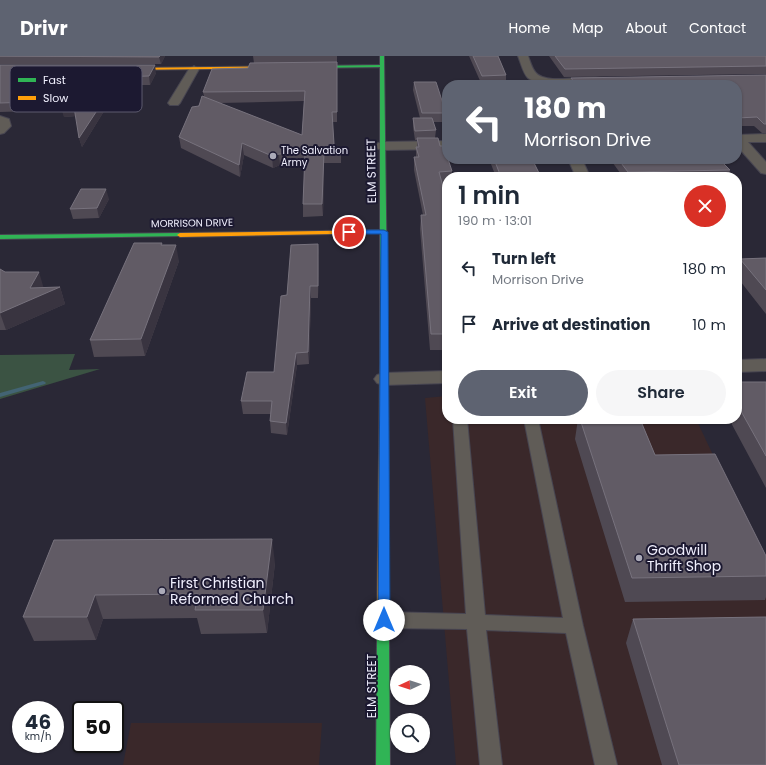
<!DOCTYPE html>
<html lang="en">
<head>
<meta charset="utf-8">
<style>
  :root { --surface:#fff; --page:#f6f6f7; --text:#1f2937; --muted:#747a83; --accent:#5e6371 }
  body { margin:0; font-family:Poppins,sans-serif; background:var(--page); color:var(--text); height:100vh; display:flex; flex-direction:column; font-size:15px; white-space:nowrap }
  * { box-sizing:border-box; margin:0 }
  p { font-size:13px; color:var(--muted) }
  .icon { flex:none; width:22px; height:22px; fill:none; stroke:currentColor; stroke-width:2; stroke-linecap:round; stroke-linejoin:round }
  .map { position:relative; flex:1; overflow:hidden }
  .side { position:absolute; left:442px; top:116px; width:300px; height:252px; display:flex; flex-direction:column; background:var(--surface); border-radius:16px; box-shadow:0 1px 3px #0004 }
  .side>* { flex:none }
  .banner { position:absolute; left:442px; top:24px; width:300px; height:84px; border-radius:16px; box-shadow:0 1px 3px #0004; background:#5e6371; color:#fff; overflow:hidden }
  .needle { width:26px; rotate:267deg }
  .controls { position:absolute; left:390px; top:609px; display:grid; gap:8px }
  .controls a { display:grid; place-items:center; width:40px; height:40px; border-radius:50%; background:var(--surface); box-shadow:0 1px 3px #0004; font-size:20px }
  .speed { position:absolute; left:12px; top:645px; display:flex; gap:8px; font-size:20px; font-weight:700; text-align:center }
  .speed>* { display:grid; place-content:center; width:52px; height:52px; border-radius:50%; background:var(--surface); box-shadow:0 1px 3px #0004; line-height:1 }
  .speed small { font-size:10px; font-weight:400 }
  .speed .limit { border:2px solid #111; border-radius:6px; background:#fff; color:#111 }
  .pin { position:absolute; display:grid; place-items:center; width:34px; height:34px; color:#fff; margin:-17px; border:2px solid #fff; border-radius:50%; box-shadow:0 1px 4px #0007 }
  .me { position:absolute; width:44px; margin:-22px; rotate:0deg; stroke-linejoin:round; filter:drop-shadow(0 0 3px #0008) }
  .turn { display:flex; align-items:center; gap:14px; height:84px; padding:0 16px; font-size:18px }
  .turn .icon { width:52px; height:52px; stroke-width:2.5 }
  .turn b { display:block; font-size:28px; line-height:34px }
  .round { display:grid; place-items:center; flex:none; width:42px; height:42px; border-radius:21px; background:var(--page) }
  .head { display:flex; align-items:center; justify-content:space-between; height:68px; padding:0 16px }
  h1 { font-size:24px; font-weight:600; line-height:30px }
  .primary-button { display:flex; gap:8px; margin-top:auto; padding:8px 16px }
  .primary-button a { flex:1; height:46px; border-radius:24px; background:var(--accent); color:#fff; font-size:16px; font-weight:600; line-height:46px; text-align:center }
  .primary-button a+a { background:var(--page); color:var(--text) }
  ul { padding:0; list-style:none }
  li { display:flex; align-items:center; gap:12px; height:56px; padding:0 16px }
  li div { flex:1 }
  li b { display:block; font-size:15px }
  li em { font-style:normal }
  header { display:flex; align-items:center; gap:24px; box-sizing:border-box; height:56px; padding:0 20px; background:var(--accent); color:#fff }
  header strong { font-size:19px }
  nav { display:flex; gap:22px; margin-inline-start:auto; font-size:14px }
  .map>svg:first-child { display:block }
  .commercial { fill:#3a282a }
  .forest { fill:#3b5343 }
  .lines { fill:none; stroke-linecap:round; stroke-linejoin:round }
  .stream { fill:#436474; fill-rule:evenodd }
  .lane-casing { stroke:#474551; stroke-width:2 }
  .street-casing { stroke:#474551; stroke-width:2 }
  .fast-casing { stroke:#474551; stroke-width:2 }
  .slow-casing { stroke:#474551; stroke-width:2 }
  .lane { fill:#605c57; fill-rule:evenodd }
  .street { fill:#605c57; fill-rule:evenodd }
  .fast { fill:#30b455; fill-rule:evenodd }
  .slow { fill:#ff9f0a; fill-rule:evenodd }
  .wall { fill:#4f4953; fill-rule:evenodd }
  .shaded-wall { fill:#393440 }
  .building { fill:#615b65; stroke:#77727d }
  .route { fill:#1a73e8; stroke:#114b97 }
  .poi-dot { fill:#abaab8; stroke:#1c1931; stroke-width:1.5 }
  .labels { text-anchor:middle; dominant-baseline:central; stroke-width:4; stroke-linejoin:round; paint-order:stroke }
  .far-poi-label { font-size:10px; fill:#f1f0fe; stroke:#1c1931; text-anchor:start }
  .far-street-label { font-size:10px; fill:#f1f0fe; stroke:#1c1931 }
  .street-label { font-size:12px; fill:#f1f0fe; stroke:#1c1931 }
  .near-poi-label { font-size:14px; fill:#f1f0fe; stroke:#1c1931; text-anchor:start }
  .key { fill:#1c1931; stroke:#5c5a6e; stroke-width:1 }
  .key-label { font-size:11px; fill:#f1f0fe }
</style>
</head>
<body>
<header>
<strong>Drivr</strong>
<nav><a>Home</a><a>Map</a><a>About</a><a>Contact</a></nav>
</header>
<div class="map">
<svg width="766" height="709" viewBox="0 0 766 709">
  <rect width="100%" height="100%" fill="#2a2836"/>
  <path class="commercial" d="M447 340V363H696L766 511V709H456L425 342Z
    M131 667H322L319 709H123Z"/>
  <path class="forest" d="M75 298 69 314 100 313 0 343V299Z"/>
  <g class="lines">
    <path class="stream" d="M43 325 45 326 46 327 45 328 0 341V337Z"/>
    <defs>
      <path id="lane" d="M453 363H467L485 559 563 562 524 363H538L583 570 617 709H595L566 577 486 574 502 709H480L467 573 384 572 377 569 375 564 377 559 384 556 466 558Z"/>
      <path id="street" d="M518 0H528C530 5 532 13 536 17 548 31 599 15 607 25 600 33 537 30 528 22 523 17 521 7 518 0Z
        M194 10 199 13 180 47 178 49H170L168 47 189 13Z
        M0 60 9 63 11 70 4 77 0 78Z
        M766 78V86H748L766 106V118L761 117 737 90V79Z
        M447 85V93L383 94 378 93 376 90 378 87 383 86Z
        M568 103H582L590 121H576Z
        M766 303V315L737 316V304Z
        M447 315V327L384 329 377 327 374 323 377 319 384 317Z"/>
      <path id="fast" d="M380 0H384L388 307 384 310 380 307V11L309 12 307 11 309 10 380 9Z
        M180 177 183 179 182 180 0 183V179Z
        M383 573 387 574 389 578 390 709H376L377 578 379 574Z"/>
      <path id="slow" d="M309 10 311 12 125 14 123 13 125 12Z
        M384 174 386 175V177L180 181 177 179 180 177Z
        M384 304 388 307 389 578 387 582 383 583 379 582 377 578 380 307Z"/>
    </defs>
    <use href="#lane" class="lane-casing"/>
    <use href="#street" class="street-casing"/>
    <use href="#fast" class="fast-casing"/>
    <use href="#slow" class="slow-casing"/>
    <use href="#lane" class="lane"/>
    <use href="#street" class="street"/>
    <use href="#fast" class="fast"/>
    <use href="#slow" class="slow"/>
  </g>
  <path class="wall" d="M0 0H165L161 8H0Z
    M253 0H337V66H332L334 92 341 95V107H324L323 160 303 161V148L305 108 280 109 273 112 244 99 240 121 181 92 179 81 204 40 203 36 248 12 254 7ZM304 45 302 79 219 47Z
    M469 0H498L506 19V27H481Z
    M549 0H766V18L564 21Z
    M0 9 156 17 150 29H120L82 91 79 82 76 60 64 61 60 21 33 55 0 56Z
    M766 19V77H762L754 70H737V29H570L571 22Z
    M414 26 446 57 445 66H433L436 74 435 82 440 90 452 115 451 121H447V129H443L447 145V294H430L420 173 421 159H423L414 114V101H416V91H417V84H415L413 71V62H420L413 34Z
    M489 103H534L533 105 541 121H496Z
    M610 103H719L730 114 728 121H623Z
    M109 143 99 162 73 163 70 153Z
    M318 188 319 199 318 242H311L309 308 297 309 287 379 271 377 270 365 271 358H243L241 345 274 316 287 239Z
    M162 189 179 205 145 300 94 301 90 284Z
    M766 202V258L737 221V213L740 203Z
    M0 213 5 216 43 231H60L65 248 6 274H0Z
    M737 326H766V432L729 363H737Z
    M578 363H640L655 399 766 500V541L765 544 625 546 575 383Z
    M54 484 275 507 267 577 201 578 197 562 103 563 96 584 34 585 23 561Z
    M633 563 766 709H662L626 587Z"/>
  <path class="shaded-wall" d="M160 0H165L161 8 159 1Z
    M155 9 156 17 150 29 149 20Z
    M60 11 62 19 33 55 31 46Z
    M119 21 120 29 82 91 79 82Z
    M74 51 77 60 64 61 61 52Z
    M242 87 244 99 240 121 239 109Z
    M334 88V96L329 90Z
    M324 96V107L323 160 322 148Z
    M279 98 280 109 273 112 272 100Z
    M106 133 109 143 99 162 97 152Z
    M318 188 319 199 318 242Z
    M176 189 179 205 145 300 141 283Z
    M39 216 44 233 60 231 65 248 6 274 0 257 30 232Z
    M310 230 311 242 309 308 308 296Z
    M296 297 297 309 287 379 286 367Z
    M272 483 275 507 267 577 263 554Z
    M95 539 103 563 96 584 87 561Z"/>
  <path class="building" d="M0 0H160L159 1Z
    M473 0H498L506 19 482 20Z
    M555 0H766V10L565 13Z
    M337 6V56H332L334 88 329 90 341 95 324 96 322 148H303L305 97 279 98 272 100 242 87 239 109 179 81 192 51 199 50 202 40 302 79 305 35 203 36 212 13 248 12 250 7Z
    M0 9H155L149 20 119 21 79 82 74 51 61 52 60 11 31 46 0 47Z
    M766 19V68H764L757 61 737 62V29H576L571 22Z
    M507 25 539 29H505Z
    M414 26H436L446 57H422Z
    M413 62H432L436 74 415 75Z
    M417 82H438L440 90H444L447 99V103H448L452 115 439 116 447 145V278H431L421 159H426L414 101H419L416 91H419Z
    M494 103H532L541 121H501Z
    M618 103H719L730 114 628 116Z
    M81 133H106L97 152 70 153Z
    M134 187H162L161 189H176L141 283 90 284Z
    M318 188V230H310L308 296 296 297 286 367 270 365 272 345H241L247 316H274L281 240 287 239 291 189Z
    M766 202V234L740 203Z
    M0 213 5 216H39L30 232 60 231 0 257Z
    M737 326H766V400L737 348Z
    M580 363H640L655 399 715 398 766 500V520L632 522Z
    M272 483 263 554H195L198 538 95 539 87 561H23L54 484Z
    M766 561V709H679L633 563Z"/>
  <path class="route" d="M349 174H384L388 176 390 564 388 568 384 569 380 568 378 564 381 178H346L345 176Z"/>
  <g class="poi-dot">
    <circle cx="273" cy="100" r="4"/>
    <circle cx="639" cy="502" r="4"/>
    <circle cx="162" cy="535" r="4"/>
  </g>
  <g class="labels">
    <g class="far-poi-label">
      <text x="281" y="94">The Salvation<tspan x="281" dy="12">Army</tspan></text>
    </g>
    <g class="far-street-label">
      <text transform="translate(192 167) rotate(-1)">MORRISON DRIVE</text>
    </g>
    <g class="street-label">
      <text transform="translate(371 115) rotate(-91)">ELM STREET</text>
      <text transform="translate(371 630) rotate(-90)">ELM STREET</text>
    </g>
    <g class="near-poi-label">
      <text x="647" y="494">Goodwill<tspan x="647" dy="16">Thrift Shop</tspan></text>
      <text x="170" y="527">First Christian<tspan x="170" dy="16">Reformed Church</tspan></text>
    </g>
  </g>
  <rect x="10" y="10" width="132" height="46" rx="6" class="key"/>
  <rect x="18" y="22" width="18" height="4" fill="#30b455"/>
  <rect x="18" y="40" width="18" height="4" fill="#ff9f0a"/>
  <g class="key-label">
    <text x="43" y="28">Fast</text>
    <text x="43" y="46">Slow</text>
  </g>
</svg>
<div class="controls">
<a><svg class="needle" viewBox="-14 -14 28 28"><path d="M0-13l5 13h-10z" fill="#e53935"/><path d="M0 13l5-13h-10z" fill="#747a83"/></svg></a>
<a><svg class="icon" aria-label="search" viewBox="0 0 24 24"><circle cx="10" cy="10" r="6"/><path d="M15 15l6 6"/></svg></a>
</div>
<div class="speed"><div>46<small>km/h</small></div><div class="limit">50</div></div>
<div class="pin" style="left:349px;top:176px;background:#d93025"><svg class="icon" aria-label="arrive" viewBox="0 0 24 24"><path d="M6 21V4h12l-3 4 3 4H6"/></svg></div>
<svg class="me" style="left:384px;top:564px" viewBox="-20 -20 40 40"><circle r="19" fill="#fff"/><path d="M0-13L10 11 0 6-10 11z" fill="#1a73e8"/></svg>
<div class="banner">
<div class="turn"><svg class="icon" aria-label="left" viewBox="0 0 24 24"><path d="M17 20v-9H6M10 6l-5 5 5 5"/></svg><div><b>180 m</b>Morrison Drive</div></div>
</div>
<section class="side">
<div class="head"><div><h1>1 min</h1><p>190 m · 13:01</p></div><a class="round" style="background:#d93025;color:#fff"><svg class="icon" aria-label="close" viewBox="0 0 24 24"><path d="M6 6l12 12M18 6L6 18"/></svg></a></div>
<ul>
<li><svg class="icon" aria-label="left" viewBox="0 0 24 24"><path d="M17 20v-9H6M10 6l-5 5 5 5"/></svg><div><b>Turn left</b><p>Morrison Drive</p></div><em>180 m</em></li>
<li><svg class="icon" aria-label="arrive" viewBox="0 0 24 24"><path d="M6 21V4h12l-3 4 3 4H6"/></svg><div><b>Arrive at destination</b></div><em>10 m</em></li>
</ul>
<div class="primary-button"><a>Exit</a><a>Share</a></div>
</section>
</div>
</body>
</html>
